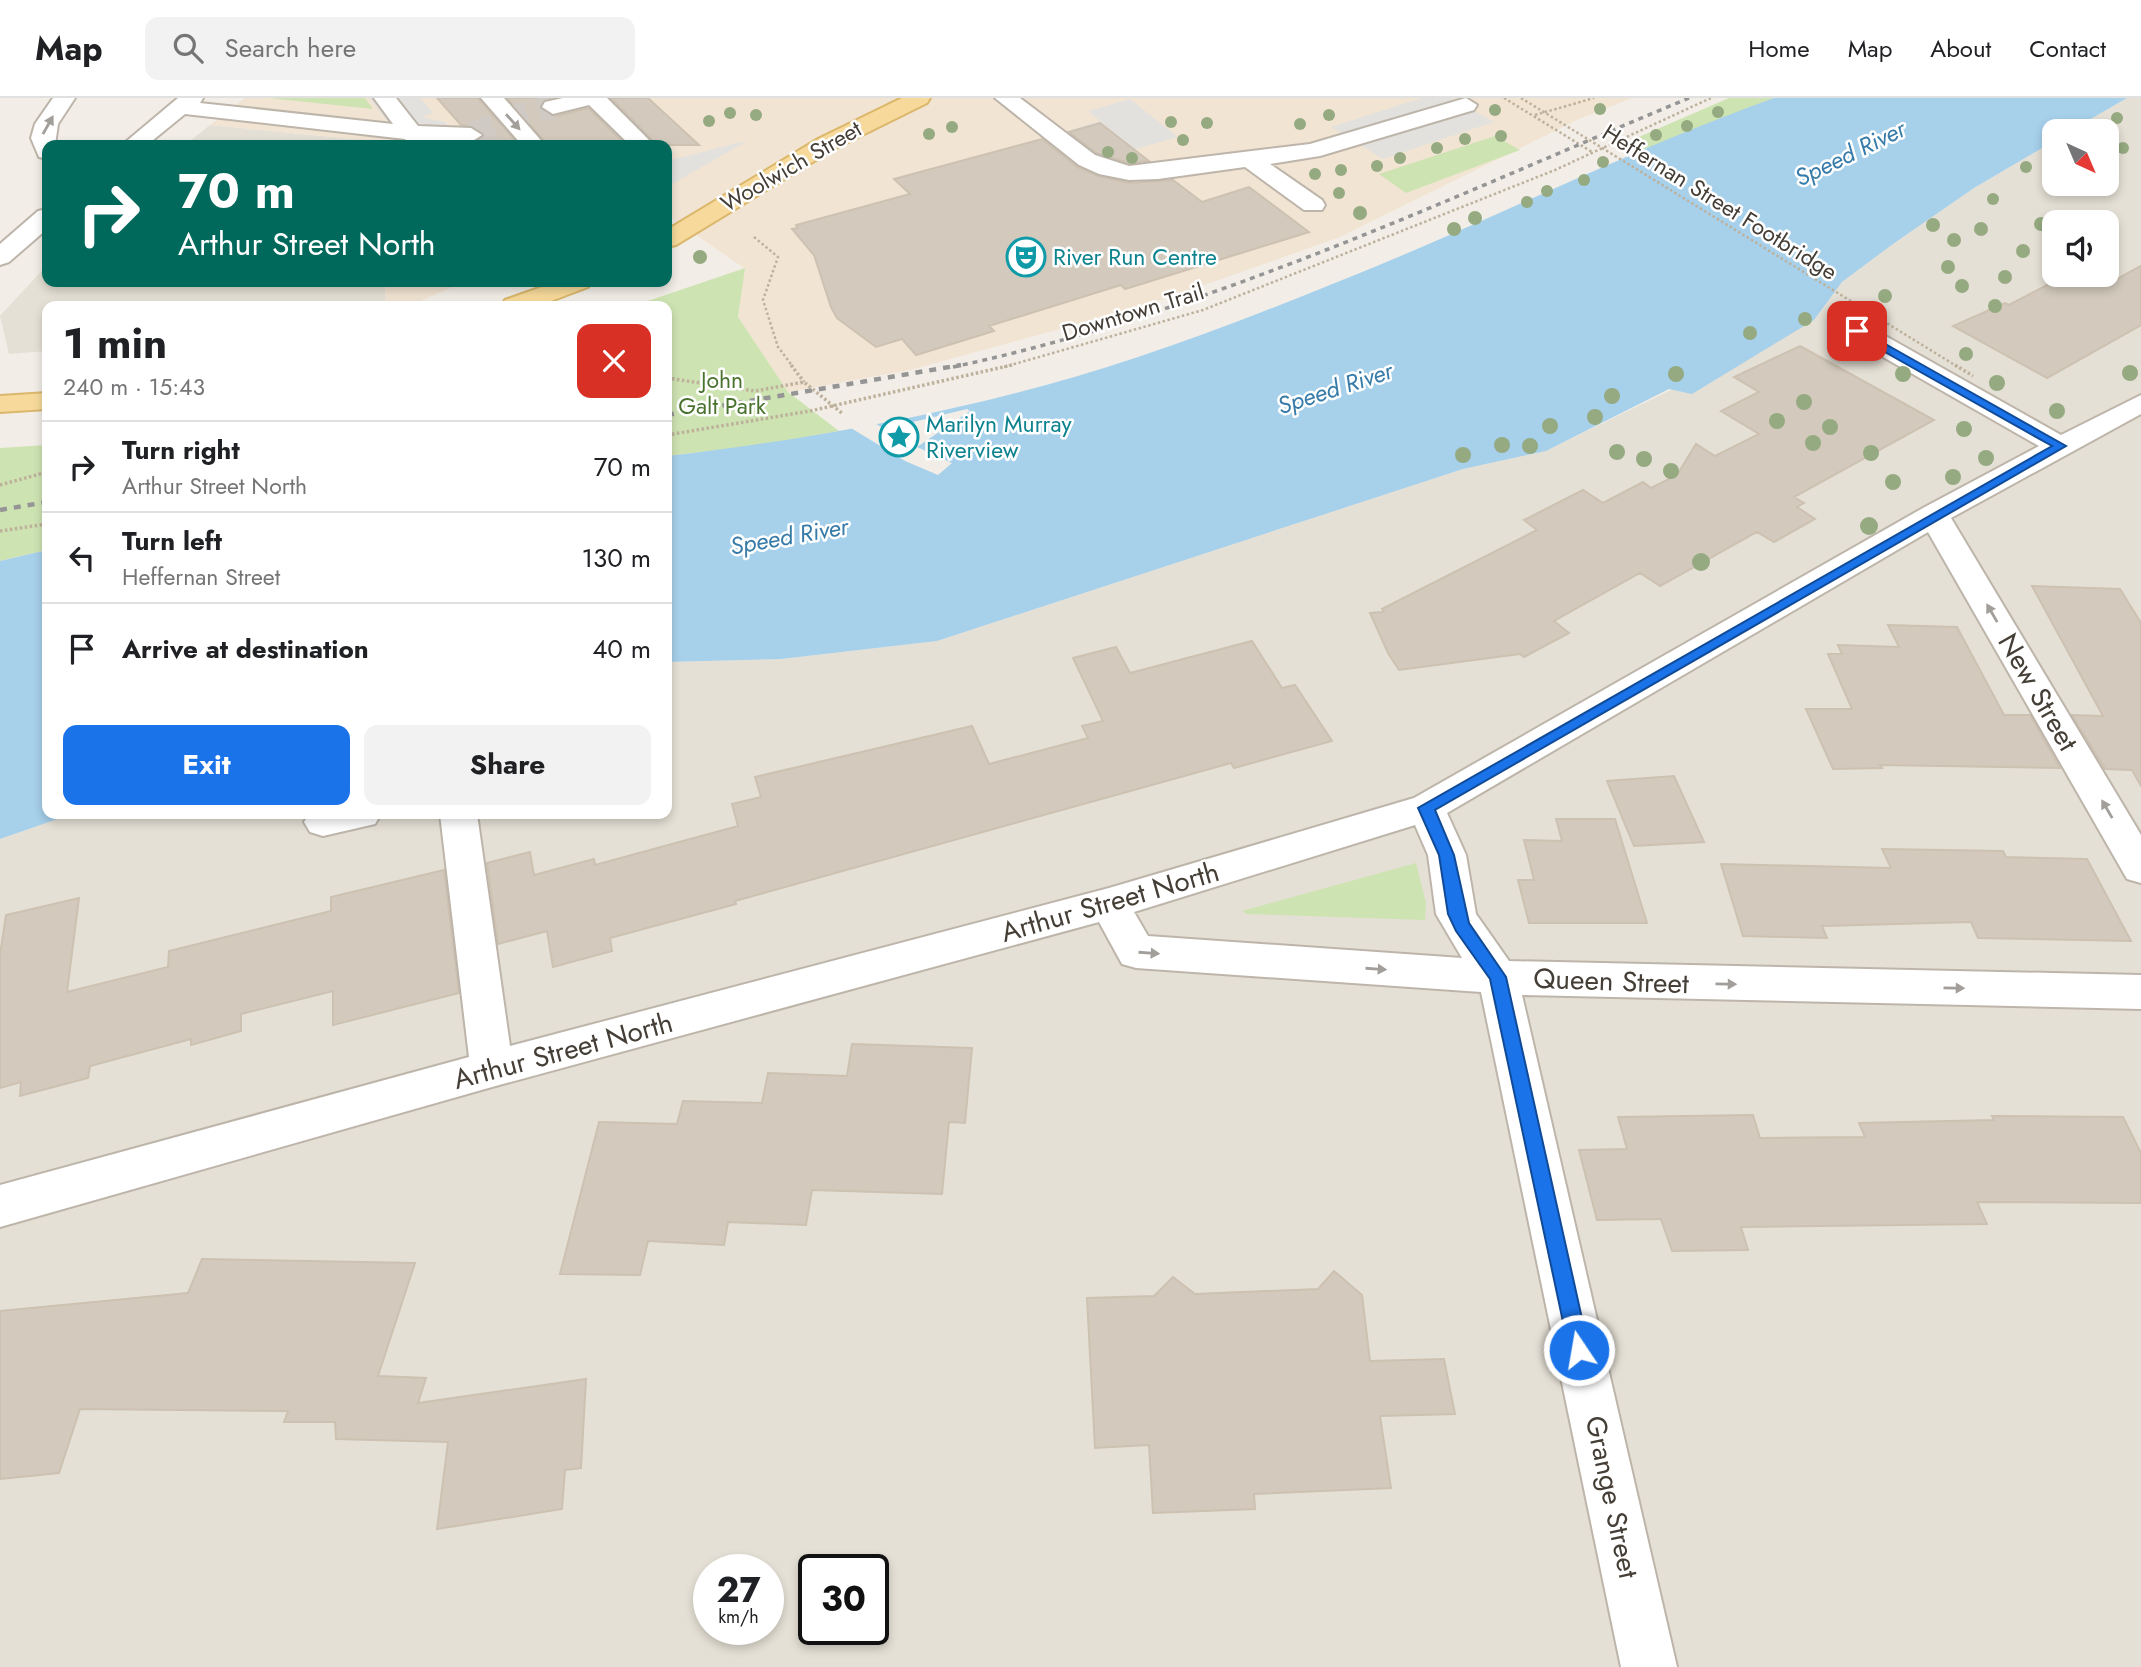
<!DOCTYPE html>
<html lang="en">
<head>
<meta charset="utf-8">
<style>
  :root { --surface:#fff; --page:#f2f2f2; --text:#202124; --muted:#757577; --line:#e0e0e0; --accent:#1a73e8 }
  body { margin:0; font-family:Jost,sans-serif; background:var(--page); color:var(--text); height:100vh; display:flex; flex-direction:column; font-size:26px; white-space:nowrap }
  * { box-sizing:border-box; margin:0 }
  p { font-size:23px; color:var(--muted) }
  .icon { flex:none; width:38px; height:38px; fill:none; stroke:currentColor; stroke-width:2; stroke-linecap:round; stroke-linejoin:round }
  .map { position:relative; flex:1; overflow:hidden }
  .details { position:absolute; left:42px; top:203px; width:630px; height:518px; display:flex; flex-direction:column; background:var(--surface); border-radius:14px; box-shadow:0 4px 10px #0003 }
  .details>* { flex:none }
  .guide { position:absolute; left:42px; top:42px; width:630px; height:147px; border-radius:14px; box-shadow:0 4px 10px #0003; background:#00695c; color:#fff; overflow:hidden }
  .needle { width:46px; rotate:136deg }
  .buttons { position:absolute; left:2042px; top:21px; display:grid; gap:14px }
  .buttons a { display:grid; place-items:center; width:77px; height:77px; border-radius:14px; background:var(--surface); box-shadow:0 4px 10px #0003; font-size:35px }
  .speed { position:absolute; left:693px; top:1456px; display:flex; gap:14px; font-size:35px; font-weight:700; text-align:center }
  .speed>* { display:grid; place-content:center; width:91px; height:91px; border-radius:50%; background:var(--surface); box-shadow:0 4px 10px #0003; line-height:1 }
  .speed small { font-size:18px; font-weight:400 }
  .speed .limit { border:4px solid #111; border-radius:10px; background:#fff; color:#111 }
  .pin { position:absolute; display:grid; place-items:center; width:60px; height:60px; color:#fff; margin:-30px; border-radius:14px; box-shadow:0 4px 10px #0006 }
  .me { position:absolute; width:77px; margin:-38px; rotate:348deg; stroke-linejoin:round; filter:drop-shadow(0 0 5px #0008) }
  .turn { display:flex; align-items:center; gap:24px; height:147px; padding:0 21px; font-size:32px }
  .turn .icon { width:91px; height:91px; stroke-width:2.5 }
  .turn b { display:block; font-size:49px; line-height:60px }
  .round { display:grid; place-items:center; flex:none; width:74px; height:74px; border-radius:14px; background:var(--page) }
  .headline { display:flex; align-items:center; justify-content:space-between; height:119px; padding:0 21px }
  h1 { font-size:42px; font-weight:700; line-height:52px }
  .primary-button { display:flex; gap:14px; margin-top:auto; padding:14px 21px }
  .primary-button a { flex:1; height:80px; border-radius:14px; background:var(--accent); color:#fff; font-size:28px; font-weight:700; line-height:80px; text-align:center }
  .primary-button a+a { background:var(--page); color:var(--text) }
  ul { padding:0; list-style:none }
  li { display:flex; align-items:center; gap:21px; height:91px; padding:0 21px; border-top:2px solid var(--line) }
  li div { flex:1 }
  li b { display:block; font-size:26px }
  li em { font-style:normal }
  header { display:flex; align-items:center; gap:42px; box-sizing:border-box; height:98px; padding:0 35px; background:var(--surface); border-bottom:2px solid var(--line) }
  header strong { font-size:33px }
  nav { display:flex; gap:38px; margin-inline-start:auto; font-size:24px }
  .search { width:490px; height:63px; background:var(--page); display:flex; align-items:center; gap:18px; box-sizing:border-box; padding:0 24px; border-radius:14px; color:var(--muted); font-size:26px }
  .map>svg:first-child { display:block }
  .residential { fill:#e5e0d5; fill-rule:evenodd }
  .commercial { fill:#f2e4d3 }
  .green { fill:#cee3b2 }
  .parking { fill:#e3e1de }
  .water { fill:#a7d0eb }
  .pier { fill:#f2eee7 }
  .building { fill:#d3cabd; stroke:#cdc1b1; stroke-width:2 }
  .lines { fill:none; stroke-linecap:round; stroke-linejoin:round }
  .minor-tunnel { stroke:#cfcbc4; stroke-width:24; stroke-dasharray:24 12; stroke-linecap:butt }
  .minor-casing { stroke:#bdb5aa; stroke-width:4 }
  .major-casing { stroke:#dbb76c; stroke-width:4 }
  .path-far1 { stroke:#bdb19c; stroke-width:2.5; stroke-dasharray:2.5 2.5; stroke-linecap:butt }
  .path { stroke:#bdb19c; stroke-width:3.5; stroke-dasharray:2.5 2.5; stroke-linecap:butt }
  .minor { fill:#fff; fill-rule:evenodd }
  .major { fill:#f7da9b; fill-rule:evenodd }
  .rail-far1 { stroke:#959595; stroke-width:3.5; stroke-dasharray:5 5; stroke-linecap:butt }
  .rail { stroke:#959595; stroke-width:4.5; stroke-dasharray:7 7; stroke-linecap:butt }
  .path-bridge-far1 { stroke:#bdb19c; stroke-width:2.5; stroke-dasharray:2.5 2.5; stroke-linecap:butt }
  .path-bridge { stroke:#bdb19c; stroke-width:3.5; stroke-dasharray:2.5 2.5; stroke-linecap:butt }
  .tree { fill:#95aa81 }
  .oneway { fill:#a29e9a }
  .route { fill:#1a73e8; stroke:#114b97; stroke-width:2 }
  .labels { text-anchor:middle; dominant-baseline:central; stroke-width:5; stroke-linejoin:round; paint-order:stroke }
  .far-street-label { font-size:23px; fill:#443e36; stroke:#fff }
  .far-culture-label { font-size:23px; fill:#0d838f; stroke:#fff; text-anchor:start }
  .far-park-label { font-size:23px; fill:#49722e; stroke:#fff }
  .far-water-label { font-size:24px; font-style:italic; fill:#377ba8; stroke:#fff }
  .street-label { font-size:28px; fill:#443e36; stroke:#fff }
</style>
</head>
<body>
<header>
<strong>Map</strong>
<div class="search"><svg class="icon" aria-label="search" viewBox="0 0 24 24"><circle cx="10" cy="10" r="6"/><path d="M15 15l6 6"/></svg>Search here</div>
<nav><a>Home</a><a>Map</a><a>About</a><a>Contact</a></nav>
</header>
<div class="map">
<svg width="2141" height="1569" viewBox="0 0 2141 1569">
  <rect width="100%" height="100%" fill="#f2eee7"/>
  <path class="residential" d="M2127 0H2141V1569H0V741L72 716H667V564L781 561 937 543 1463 371 1546 353 1814 222 1842 184 1893 146 1974 90 2054 43V86H2107V33H2070ZM2054 124H2107V177H2054ZM709 1472H768V1531H709ZM814 1472H873V1531H814Z
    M210 27 383 44V47H185Z
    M47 167V184H385L386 208H47V253L9 256 0 218Z"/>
  <path class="commercial" d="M245 0H1632L1577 22 1340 139 1250 171 1144 208 910 272 788 294 738 219 744 170 667 117V47H383L382 44 210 27Z
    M385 184H464L409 208H386Z"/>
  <path class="green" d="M268 0H365L373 11Z
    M1729 0H1774L1633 56 1618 48Z
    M1495 38 1520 52 1406 95 1379 76Z
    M745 170 738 219 788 294 839 333 764 347 667 358V208H633Z
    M47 347V452L0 463V350Z
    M1416 765 1426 805 1425 822 1247 816 1242 813Z"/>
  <path class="parking" d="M369 0H421L433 15 422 19 445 24 464 47H406Z
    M1422 0H1451L1494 24 1383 61 1331 29Z
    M1130 1 1178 39 1111 58 1073 31 1100 23 1088 13Z
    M749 42 667 89V63Z"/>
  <path class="water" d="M1774 0H2127L2070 33H2054V43L1974 90 1893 146 1842 184 1814 222 1692 296 1669 291 1546 353 1463 371 937 543 781 561 667 564V358C822 340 989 309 1138 259 1202 238 1268 212 1330 187 1480 128 1623 54 1774 0Z
    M47 452V716H72L0 741V463Z"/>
  <path class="pier" d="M967 311 970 313 917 349 952 365 938 377 905 363 846 327 870 322 884 331Z"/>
  <path class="building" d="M437 0H478L519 47H480L476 44 484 38 483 35 472 28 461 27Z
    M507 0H551L543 3 539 10 554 19 588 10 626 47H548Z
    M611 0H648L699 47H657Z
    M1100 25 1149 63 1129 65 1096 55 1069 34Z
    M1042 41 1077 69 1098 78 1129 85 1173 82 1202 104 1249 89 1309 134 1125 191 1121 187 989 228 994 233 916 257 902 241 876 249 837 220 831 209 814 157 792 131 798 130 796 127 910 96 894 81Z
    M2141 168V227L2047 280 1953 228 2005 205 2009 207 2066 177H2081L2104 188Z
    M1800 248 1934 322 1794 399 1804 405 1797 409 1815 421 1774 444 1757 434 1660 488 1640 475 1554 523 1569 535 1524 559 1520 556 1399 572 1388 555 1370 515 1384 514 1382 511 1537 432 1524 422 1583 392 1603 405 1643 384 1651 390 1677 377 1696 346 1715 358 1759 336 1721 313 1759 294 1734 279Z
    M2032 488 2120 491 2141 525V688L2132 672 2105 671 2072 617 2103 618Z
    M1888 527 1957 529 2004 617H2030L2060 670 1880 667 1882 670 1833 671 1806 611H1852L1828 556H1842L1838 547 1899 549Z
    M1252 543 1282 590 1295 587 1332 643 1234 670 1231 665 735 803 736 806 610 840 612 853 553 869 547 833 498 846 487 765 530 754 534 777 594 761 595 767 738 728 732 706 761 699 755 679 972 628 989 666 1088 640 1082 628 1103 623 1073 560 1116 549 1130 575Z
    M1674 678 1704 744 1634 748 1607 683Z
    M1556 721H1615L1647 825H1529L1518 782H1534L1524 742 1562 743Z
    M1882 751 2003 753 2006 759 2087 761 2131 843 1978 840 1971 824 1822 828 1827 840 1743 838 1721 766 1891 770Z
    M444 772 459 895 333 927V893L241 916V933L191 947V941L90 968 88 980 20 998 21 984 0 990V857L6 817 79 800 67 894 168 869 169 853 331 813V799Z
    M852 946 972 950 965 1025 949 1024 942 1096 812 1092 806 1127 728 1124 724 1147 648 1143 640 1177 560 1176 599 1024 677 1026 683 1003 762 1005 768 975 847 978Z
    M1753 1017 1760 1040 1865 1039 1859 1025 1994 1022 1992 1018 2123 1019 2141 1055V1105L1977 1104 1987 1126 1741 1129 1748 1152 1672 1153 1661 1121 1597 1122 1579 1052 1627 1051 1618 1019Z
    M202 1161 415 1165 378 1278 426 1280 418 1305 586 1281 581 1370 565 1372 562 1411 437 1431 448 1344 336 1341 335 1324H284L288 1313 80 1311 59 1375 0 1381V1213L188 1195Z
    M1334 1173 1362 1197 1370 1263 1444 1261 1455 1316 1380 1318 1391 1390 1254 1396 1255 1411 1153 1415 1149 1347 1095 1350 1087 1200 1154 1198 1173 1179 1195 1196 1318 1191Z"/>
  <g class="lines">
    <path class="minor-tunnel" d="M471 37 513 19 553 9"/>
    <defs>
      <path id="minor" d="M53 0H75L58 26 55 47H47V61L39 59 31 40 35 26Z
        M178 0H203L200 5 393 26 374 0H396L418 28 471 30 482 37 471 44 429 42 431 47H409L405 41 185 16 147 47H122Z
        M481 0H504L545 47H522Z
        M563 0H607L654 47H630L589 7 553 16 542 9 545 4Z
        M995 0H1020L1095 57 1129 68 1310 46 1466 0 1477 7 1474 12 1320 58 1270 66 1322 102 1325 107 1322 112H1304L1245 69 1158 81 1129 82 1099 76 1079 67Z
        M47 111V131L9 164 0 167V146L38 113Z
        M1857 225 1866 227 2061 337 2141 297V316L1951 420 2141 737V785L2127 781 1928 434 1447 715 1466 757 1476 816 1509 863 2141 877V911L1522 897 1677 1569H1621L1481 894 1136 870 1122 866 1099 824 492 989 0 1129V1087L469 959 440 716H477L510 948 1109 790 1414 700 1923 410 2039 348 1848 239 1844 233 1848 227ZM1415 727 1428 757 1436 816 1462 860 1148 838 1134 814Z
        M309 716H381L375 726 323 738 310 734 304 724Z"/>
      <path id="major" d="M902 0H930L927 5 834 51 676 147 667 149V132L818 41Z
        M556 184H592L588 189 538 208H501L505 202Z
        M47 295V311L0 314V298Z"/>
    </defs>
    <use href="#minor" class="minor-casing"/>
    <use href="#major" class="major-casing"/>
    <path class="path-far1" d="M1504 0 1592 54
      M1535 17 1594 0
      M754 139 778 159 763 202 778 249 793 269
      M1004 269 1203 212 1555 72 1711 0"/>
    <path class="path" d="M791 267 804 284
      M667 280 755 293 804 284 843 316
      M667 337 810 313 1012 267
      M0 387 47 374
      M0 433 47 426"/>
    <use href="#minor" class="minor"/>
    <use href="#major" class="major"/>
    <path class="rail-far1" d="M953 269C1210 214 1447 101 1689 0"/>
    <path class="rail" d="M667 317 961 267
      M0 412 47 404"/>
    <path class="path-bridge-far1" d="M1521 0 1958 269"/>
    <path class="path-bridge" d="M1955 267 1973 278"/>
  </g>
  <g class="tree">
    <circle cx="1600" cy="11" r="6"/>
    <circle cx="1495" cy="12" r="6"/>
    <circle cx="1718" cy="14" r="6"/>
    <circle cx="730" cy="15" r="6"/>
    <circle cx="756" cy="17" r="6"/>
    <circle cx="1329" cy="17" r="6"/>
    <circle cx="2117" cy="20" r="6"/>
    <circle cx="709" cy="23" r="6"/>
    <circle cx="1171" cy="24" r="6"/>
    <circle cx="1207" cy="25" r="6"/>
    <circle cx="1300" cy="26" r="6"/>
    <circle cx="1687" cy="28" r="6"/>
    <circle cx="952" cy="29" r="6"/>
    <circle cx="929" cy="36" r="6"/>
    <circle cx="1656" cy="37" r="6"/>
    <circle cx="1501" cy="38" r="6"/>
    <circle cx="1465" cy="41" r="6"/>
    <circle cx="1183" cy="42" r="6"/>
    <circle cx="1437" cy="50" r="6"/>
    <circle cx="2123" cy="50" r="6"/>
    <circle cx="1108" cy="54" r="6"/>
    <circle cx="1132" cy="60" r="6"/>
    <circle cx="1400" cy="60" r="6"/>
    <circle cx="1603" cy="64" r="6"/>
    <circle cx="1377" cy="68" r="6"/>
    <circle cx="2026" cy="69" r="6"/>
    <circle cx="1341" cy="72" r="6"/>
    <circle cx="1315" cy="76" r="6"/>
    <circle cx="1584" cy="82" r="6"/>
    <circle cx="1547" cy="93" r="6"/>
    <circle cx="1339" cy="95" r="6"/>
    <circle cx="1993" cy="101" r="6"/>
    <circle cx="1527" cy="104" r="6"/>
    <circle cx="1360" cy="115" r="7"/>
    <circle cx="1475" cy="120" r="7"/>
    <circle cx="2041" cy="126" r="7"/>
    <circle cx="1933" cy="127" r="7"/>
    <circle cx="1454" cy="131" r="7"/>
    <circle cx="1981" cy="131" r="7"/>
    <circle cx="1954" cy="142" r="7"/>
    <circle cx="2023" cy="153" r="7"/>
    <circle cx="700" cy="159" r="7"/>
    <circle cx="1948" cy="169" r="7"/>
    <circle cx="2005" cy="179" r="7"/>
    <circle cx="1962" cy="188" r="7"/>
    <circle cx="1885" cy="198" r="7"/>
    <circle cx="1995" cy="208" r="7"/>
    <circle cx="1805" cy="221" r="7"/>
    <circle cx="1750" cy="235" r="7"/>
    <circle cx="1843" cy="242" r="7"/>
    <circle cx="1966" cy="256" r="7"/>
    <circle cx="2130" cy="275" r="8"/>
    <circle cx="1676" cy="276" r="8"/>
    <circle cx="1903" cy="276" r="8"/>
    <circle cx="1997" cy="285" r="8"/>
    <circle cx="1612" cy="298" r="8"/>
    <circle cx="1804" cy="304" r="8"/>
    <circle cx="2057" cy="313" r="8"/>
    <circle cx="1595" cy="319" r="8"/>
    <circle cx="1777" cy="323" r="8"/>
    <circle cx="1550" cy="328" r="8"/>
    <circle cx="1830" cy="329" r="8"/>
    <circle cx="1964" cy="331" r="8"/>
    <circle cx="1813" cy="345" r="8"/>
    <circle cx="1502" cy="347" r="8"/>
    <circle cx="1530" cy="348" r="8"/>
    <circle cx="1617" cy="354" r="8"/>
    <circle cx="1871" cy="355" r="8"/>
    <circle cx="1463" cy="357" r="8"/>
    <circle cx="1986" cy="360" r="8"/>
    <circle cx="1644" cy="361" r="8"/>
    <circle cx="1671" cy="373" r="8"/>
    <circle cx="1953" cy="379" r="8"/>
    <circle cx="1893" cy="384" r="8"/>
    <circle cx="1869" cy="428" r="9"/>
    <circle cx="1701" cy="464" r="9"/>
  </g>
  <defs><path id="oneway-solid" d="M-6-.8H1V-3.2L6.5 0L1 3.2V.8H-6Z" transform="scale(1.75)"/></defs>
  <g class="oneway">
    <use href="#oneway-solid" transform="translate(513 24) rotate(48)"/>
    <use href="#oneway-solid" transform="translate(48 27) rotate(-61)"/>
    <use href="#oneway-solid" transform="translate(1992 515) rotate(-120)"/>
    <use href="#oneway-solid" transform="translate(2107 711) rotate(-120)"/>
    <use href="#oneway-solid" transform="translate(1149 855) rotate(4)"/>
    <use href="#oneway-solid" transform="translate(1376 871) rotate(4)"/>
    <use href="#oneway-solid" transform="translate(1726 886) rotate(1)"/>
    <use href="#oneway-solid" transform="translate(1954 890) rotate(1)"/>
  </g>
  <path class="route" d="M1857 230 2066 348 1435 712 1454 757 1469 825 1506 879 1589 1252 1586 1259 1579 1262 1572 1259 1569 1252 1490 881 1456 833 1448 816 1439 757 1418 710 2052 348 1853 236 1851 233Z"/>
  <defs>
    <symbol id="theatre-ring" viewBox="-11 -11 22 22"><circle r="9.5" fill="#fff" stroke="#0f9aa8" stroke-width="1.5"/><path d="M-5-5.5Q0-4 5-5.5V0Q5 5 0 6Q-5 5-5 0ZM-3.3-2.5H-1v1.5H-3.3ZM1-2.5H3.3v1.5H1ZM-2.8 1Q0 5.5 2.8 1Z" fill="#0f9aa8"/></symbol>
    <symbol id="sight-ring" viewBox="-11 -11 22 22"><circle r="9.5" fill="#fff" stroke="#0f9aa8" stroke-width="1.5"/><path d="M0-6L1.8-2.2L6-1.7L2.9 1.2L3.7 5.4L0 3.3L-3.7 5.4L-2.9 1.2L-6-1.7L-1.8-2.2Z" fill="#0f9aa8"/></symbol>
  </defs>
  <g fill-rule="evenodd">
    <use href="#theatre-ring" x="1004" y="137" width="44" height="44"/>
    <use href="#sight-ring" x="877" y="317" width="44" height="44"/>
  </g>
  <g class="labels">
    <g class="far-street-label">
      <text transform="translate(791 68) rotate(-30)">Woolwich Street</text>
      <text transform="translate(1720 104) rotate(32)">Heffernan Street Footbridge</text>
      <text transform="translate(1133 214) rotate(-17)">Downtown Trail</text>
    </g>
    <g class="far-culture-label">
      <text x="1053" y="159">River Run Centre</text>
      <text x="926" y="326">Marilyn Murray<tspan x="926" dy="26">Riverview</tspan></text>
    </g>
    <g class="far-park-label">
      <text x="722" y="282">John<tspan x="722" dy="26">Galt Park</tspan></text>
    </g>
    <g class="far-water-label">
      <text transform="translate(1850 55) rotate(-26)">Speed River</text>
      <text transform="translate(1335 290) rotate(-18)">Speed River</text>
      <text transform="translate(789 438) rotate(-10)">Speed River</text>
    </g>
    <g class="street-label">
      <text transform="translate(2038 594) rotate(60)">New Street</text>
      <text transform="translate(1110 804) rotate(-16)">Arthur Street North</text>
      <text transform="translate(1611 883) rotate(2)">Queen Street</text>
      <text transform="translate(563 953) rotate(-15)">Arthur Street North</text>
      <text transform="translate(1612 1399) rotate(78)">Grange Street</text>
    </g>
  </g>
</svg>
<div class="buttons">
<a><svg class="needle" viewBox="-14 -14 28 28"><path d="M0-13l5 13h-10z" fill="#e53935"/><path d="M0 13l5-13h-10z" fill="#757577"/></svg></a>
<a><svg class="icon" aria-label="sound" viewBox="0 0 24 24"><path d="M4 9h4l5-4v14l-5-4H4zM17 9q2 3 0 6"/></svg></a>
</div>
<div class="speed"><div>27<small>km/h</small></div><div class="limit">30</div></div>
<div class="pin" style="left:1857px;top:233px;background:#d93025"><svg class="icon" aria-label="arrive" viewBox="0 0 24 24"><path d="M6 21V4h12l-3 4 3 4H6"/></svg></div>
<svg class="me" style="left:1579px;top:1252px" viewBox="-20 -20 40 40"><circle r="17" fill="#1a73e8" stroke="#fff" stroke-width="3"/><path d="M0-11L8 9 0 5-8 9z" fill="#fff"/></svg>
<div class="guide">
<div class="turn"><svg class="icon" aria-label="right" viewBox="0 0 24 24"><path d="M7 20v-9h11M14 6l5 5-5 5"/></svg><div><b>70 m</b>Arthur Street North</div></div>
</div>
<section class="details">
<div class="headline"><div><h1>1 min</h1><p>240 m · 15:43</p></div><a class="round" style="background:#d93025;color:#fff"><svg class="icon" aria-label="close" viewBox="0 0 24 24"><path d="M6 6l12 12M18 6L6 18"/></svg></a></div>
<ul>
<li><svg class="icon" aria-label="right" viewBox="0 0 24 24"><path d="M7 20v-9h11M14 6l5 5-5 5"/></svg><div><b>Turn right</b><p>Arthur Street North</p></div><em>70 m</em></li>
<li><svg class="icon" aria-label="left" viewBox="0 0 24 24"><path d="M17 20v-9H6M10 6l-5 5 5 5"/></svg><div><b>Turn left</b><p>Heffernan Street</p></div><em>130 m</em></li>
<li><svg class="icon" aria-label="arrive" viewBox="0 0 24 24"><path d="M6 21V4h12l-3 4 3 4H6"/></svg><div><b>Arrive at destination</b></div><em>40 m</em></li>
</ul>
<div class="primary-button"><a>Exit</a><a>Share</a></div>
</section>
</div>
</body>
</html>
